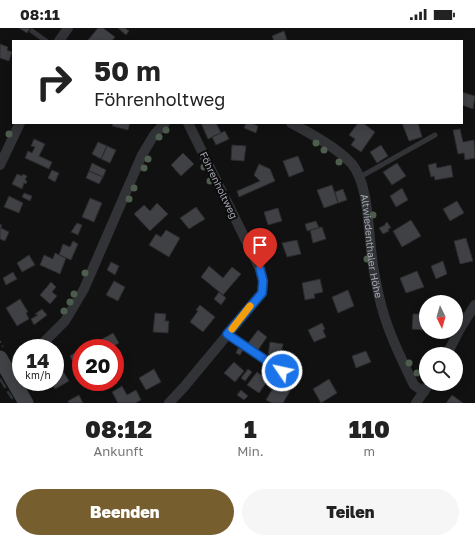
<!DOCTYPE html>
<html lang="de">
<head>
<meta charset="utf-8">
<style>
  :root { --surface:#fff; --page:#f6f6f6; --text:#222; --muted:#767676; --accent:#765e2e }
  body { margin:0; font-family:"Golos Text",sans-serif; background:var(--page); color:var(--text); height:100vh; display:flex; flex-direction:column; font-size:15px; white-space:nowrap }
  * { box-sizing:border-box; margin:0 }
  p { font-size:13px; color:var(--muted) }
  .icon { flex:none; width:22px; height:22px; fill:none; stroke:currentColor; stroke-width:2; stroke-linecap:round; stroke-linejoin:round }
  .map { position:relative; height:375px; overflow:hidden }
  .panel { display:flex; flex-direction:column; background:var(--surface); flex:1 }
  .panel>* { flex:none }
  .banner { position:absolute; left:12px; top:12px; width:451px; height:84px; border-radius:0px; box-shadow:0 2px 10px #0003; background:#fff; color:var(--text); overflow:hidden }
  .needle { width:26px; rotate:175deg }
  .controls { position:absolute; left:419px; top:267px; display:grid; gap:8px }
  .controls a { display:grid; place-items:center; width:44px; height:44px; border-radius:50%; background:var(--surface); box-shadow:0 2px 10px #0003; font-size:20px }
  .speed { position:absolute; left:12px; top:311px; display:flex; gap:8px; font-size:20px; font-weight:700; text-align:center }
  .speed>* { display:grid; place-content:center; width:52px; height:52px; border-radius:50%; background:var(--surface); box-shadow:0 2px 10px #0003; line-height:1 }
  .speed small { font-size:10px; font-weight:400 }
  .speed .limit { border:6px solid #d22; background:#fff; color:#111 }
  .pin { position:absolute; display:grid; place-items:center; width:34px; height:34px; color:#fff; margin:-41px -17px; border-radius:50% 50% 50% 0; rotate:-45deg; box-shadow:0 0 4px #0007 }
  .pin .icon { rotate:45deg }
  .me { position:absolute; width:44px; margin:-22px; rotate:304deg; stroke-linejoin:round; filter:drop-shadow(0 0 3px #0008) }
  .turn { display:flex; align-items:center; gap:14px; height:84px; padding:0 16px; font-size:18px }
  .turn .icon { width:52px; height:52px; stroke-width:2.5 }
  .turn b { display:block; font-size:28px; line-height:34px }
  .eta { display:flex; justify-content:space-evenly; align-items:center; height:68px; text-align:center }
  .eta b { font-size:24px; font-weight:800; line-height:28px }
  .cta { display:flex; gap:8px; margin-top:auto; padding:8px 16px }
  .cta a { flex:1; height:46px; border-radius:24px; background:var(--accent); color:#fff; font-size:16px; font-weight:800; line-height:46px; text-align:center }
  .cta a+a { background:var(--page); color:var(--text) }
  .status { display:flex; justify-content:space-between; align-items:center; height:28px; padding:0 20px; background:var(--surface); direction:ltr }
  .status svg { height:11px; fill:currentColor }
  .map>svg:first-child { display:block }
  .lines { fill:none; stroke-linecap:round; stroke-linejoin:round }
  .stream { stroke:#2b3339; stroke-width:2.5 }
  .building { fill:#404145; stroke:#2b2b2e }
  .path { stroke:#383a3d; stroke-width:1.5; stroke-dasharray:2 3; stroke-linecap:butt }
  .service { stroke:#323336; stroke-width:5 }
  .minor { stroke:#323336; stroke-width:10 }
  .secondary { stroke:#404246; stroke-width:15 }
  .tree { fill:#4c5c4d }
  .route-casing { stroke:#114b97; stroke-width:10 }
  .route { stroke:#1a73e8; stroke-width:7 }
  .slow { stroke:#f59e0b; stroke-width:7 }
  .labels { text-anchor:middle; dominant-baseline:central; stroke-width:4; stroke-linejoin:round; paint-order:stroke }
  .street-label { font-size:10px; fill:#a3a7b1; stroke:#0c0c0d }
</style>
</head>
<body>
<div class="status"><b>08:11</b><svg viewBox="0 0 49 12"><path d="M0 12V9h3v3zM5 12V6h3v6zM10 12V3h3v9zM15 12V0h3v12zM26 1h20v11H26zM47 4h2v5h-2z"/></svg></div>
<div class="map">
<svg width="475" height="375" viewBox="0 0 475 375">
  <rect width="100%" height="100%" fill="#111112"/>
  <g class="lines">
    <path class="stream" d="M0 351 5 359
      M8 364 12 370"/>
  </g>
  <path class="building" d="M19 0H30L27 5Z
    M98 0H103L115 9 112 13H89L88 12Z
    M118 0H125L129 3 126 7Z
    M284 3 287 12 274 13 272 8Z
    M0 16 8 19 7 22 12 24 9 33 0 30Z
    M462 64 475 68 473 81 462 77V79Z
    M113 95H130L128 102 112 98Z
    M201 95H216L221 105 208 111Z
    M246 95H251L258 98 256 105 244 100Z
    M358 95H363L375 104 361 124 351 117 355 111 349 107Z
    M402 95H418L422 109 409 113Z
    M460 101 463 114 474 112 475 130 465 132 464 125 458 126 453 102Z
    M225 103 229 111 216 117 212 109Z
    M34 111 45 116 39 128 52 134 49 141 25 130 28 123 32 125 35 119 31 118Z
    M98 114 107 118 101 131 92 126Z
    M232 117 246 118 244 133 231 132Z
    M381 117 388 128 377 135 370 124Z
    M107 118 116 122 110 135 101 131Z
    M183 125 194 136 181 148 171 137Z
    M298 128 304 143 289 149 283 133Z
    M92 135 106 142 103 149 89 143Z
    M397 135 406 148 392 157 383 144Z
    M436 135 437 140 451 137 453 149 435 152 434 148 431 149 428 137Z
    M259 136 270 141 275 153 239 169 237 163 260 153 254 147Z
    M52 142 59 145 55 154 48 150Z
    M89 143 103 149 99 156 86 150Z
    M17 146 22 148 23 146 27 148 25 152 27 153 26 156 24 155 22 161 12 156Z
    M332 157 338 175 324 180 317 162Z
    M402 160 408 172 396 179 390 168Z
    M343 161 347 172 338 175 335 164Z
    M24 165 32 168 30 173 22 169Z
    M9 168 23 175 19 185 4 179Z
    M90 170 102 175 94 194 82 189Z
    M457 173 464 185 450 193 443 181Z
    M157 175 168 186 150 203 134 186 144 177 150 183Z
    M196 179 205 191 189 201 180 190Z
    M278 180 282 193 268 197 264 184Z
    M411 192 421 208 402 219 393 203Z
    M316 193 319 200 307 203 305 196Z
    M387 194 391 200 388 201 389 203 383 206 379 200 385 197V196Z
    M77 195 82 197 78 207 71 204Z
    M0 196 2 197 1 200 9 204 5 213 0 211Z
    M322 199 326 211 313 215 310 202Z
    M166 202 180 210 169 229 149 217 156 206 161 209Z
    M466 210 473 233 460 236 454 213Z
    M297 212 301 226 287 229 282 215Z
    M73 213 78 216 71 232 59 227 63 216 70 219Z
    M55 225 66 230 60 246 40 237 44 227 53 231Z
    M29 227 35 237 22 244 17 235Z
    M443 233 447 246 436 251 431 238Z
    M111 234 119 238 115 247 107 242Z
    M209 238 223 250 232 239 241 246 223 267 201 249Z
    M417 243 424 259 406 265 400 250Z
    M13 244 17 251 6 257 3 250Z
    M320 251 323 264 314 266 315 270 305 272 302 255Z
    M114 253 125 259 118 273 106 267Z
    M51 254 56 259 52 264 57 268 50 276 40 267Z
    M348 262 354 278 338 285 332 269Z
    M219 264 226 270 221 277 214 271Z
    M20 271 28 284 26 285 29 291 17 298 6 280Z
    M200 277 215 289 203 304 190 294 198 283 196 282Z
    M42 281 47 287 34 297 31 291 38 287 35 286Z
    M155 285 166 286 165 293H169L168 305 153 304Z
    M413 286H424L423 302 412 301Z
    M424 286H426V302H423Z
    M322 295 325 301 323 302 326 309 314 314 308 302Z
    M258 302 267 309 258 322 248 315Z
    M113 305 119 315 110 320H103L99 313Z
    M270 314 283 316 280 330 268 328Z
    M238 320 243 322 240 327 236 325Z
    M366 323 371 334 356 340 352 328Z
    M76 324 81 334 75 338 70 328Z
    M287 333 300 335 298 348 284 345Z
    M234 334 244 343 235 354 224 345Z
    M154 341 161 354 146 362 139 350Z
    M248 341 252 344 245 353 241 350Z
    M63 343 69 353 55 361 51 354H55V347Z
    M257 344 268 352 259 365 247 357Z
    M329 351 337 365 321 375 313 361Z
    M276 355 290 363 283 375H272L266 372Z
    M122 358 127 367 136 362 141 372 135 375H118L112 364Z
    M241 362 248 368 244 372 237 367Z
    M79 367 83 375H69L68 373Z
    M452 367 463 375H446Z"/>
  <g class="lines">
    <path class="path" d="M0 313 3 319"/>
    <path class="service" d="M32 3 46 13
      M360 149 435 107
      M227 306 283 343"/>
    <g class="minor">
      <path d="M59 13 68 0"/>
      <path id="s1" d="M291 95C310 105 338 120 352 136 369 157 368 202 372 229 373 242 376 255 379 268 385 297 399 326 412 353L414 357 424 364"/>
      <path d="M0 137 20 95"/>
      <path d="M38 320 65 293 84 261 142 127 154 107 165 95"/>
      <path d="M447 326 461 299 475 277"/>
      <path d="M8 343 21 334"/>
      <path d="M169 375 184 359 262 265 263 253 260 241 188 95"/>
      <path d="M416 375 429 356"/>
    </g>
    <path class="secondary" d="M0 330 26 375"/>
  </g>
  <g class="tree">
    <circle cx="166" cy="102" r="3.5"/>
    <circle cx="9" cy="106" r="3.5"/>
    <circle cx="159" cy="109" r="3.5"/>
    <circle cx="316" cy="115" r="3.5"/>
    <circle cx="324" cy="122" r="3.5"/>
    <circle cx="148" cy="131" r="3.5"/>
    <circle cx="339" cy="134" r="3.5"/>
    <circle cx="204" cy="139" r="3.5"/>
    <circle cx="144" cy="140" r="3.5"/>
    <circle cx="210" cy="153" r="3.5"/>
    <circle cx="134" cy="160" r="3.5"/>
    <circle cx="129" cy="171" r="3.5"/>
    <circle cx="373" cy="187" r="3.5"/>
    <circle cx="367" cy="231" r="3.5"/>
    <circle cx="85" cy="245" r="3.5"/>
    <circle cx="74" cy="266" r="3.5"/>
    <circle cx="70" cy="274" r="3.5"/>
    <circle cx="64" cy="283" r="3.5"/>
    <circle cx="16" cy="330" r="3.5"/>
    <circle cx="409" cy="335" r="3.5"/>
    <circle cx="417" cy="345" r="3.5"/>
  </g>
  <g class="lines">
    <defs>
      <path id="route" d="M260 241 263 253 262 265 227 306 282 343"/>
    </defs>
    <use href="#route" class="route-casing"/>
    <use href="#route" class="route"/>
    <path class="slow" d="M232 301 250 278"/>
  </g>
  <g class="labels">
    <g class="street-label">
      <text transform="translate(219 157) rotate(64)">Föhrenholtweg</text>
      <text stroke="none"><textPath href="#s1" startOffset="159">Altwiedenthaler Höhe</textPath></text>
    </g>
  </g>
</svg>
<div class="controls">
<a><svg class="needle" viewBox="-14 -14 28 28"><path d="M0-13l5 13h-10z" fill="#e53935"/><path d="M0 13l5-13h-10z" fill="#767676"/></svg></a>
<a><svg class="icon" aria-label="search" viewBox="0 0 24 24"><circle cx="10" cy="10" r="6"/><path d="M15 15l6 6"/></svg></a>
</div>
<div class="speed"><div>14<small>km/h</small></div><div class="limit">20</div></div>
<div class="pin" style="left:260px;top:241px;background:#d93025"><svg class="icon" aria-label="arrive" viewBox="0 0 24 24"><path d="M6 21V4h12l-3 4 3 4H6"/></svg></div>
<svg class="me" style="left:282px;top:343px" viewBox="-20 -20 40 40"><circle r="17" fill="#1a73e8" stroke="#fff" stroke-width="3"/><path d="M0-11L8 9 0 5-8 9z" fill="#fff"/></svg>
<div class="banner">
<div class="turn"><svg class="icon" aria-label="right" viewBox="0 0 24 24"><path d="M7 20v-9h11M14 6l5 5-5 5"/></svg><div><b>50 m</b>Föhrenholtweg</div></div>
</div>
</div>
<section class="panel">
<div class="eta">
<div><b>08:12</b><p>Ankunft</p></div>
<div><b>1</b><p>Min.</p></div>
<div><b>110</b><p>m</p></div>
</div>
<div class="cta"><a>Beenden</a><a>Teilen</a></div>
</section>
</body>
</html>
